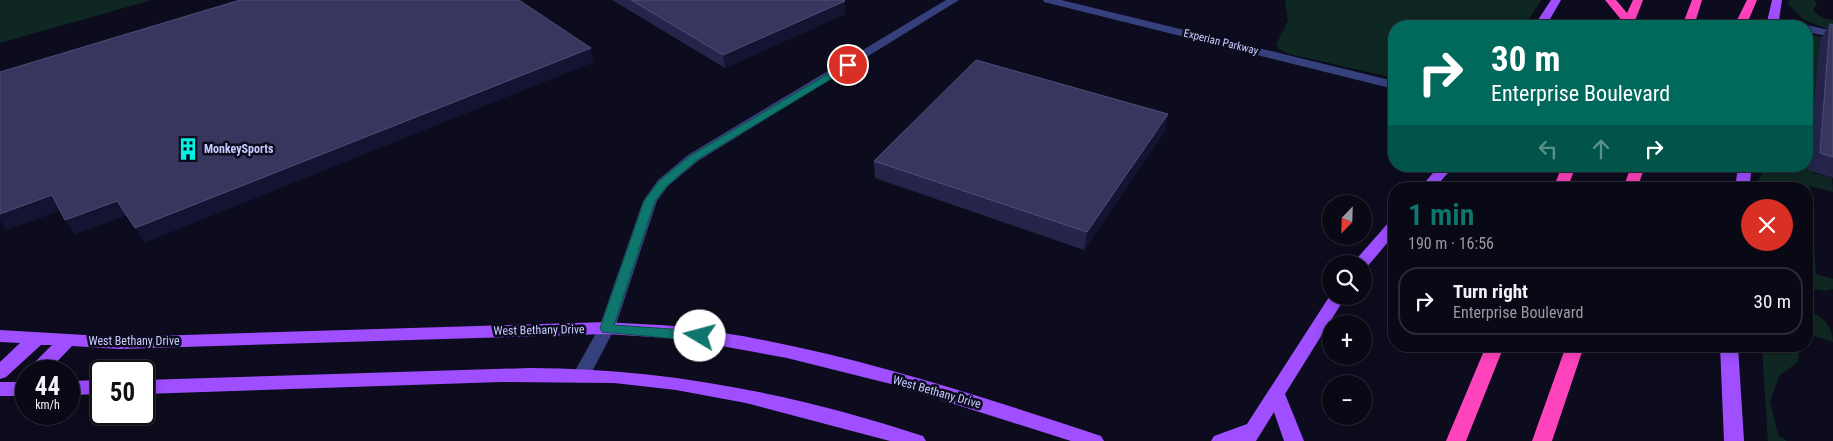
<!DOCTYPE html>
<html lang="en">
<head>
<meta charset="utf-8">
<style>
  :root { --surface:#090916; --page:#12121f; --text:#f1f3f6; --muted:#999aa1; --line:#292a35; --accent:#0f766e }
  body { margin:0; font-family:"Roboto Condensed",sans-serif; background:var(--page); color:var(--text); height:100vh; display:flex; flex-direction:column; font-size:19px; white-space:nowrap }
  * { box-sizing:border-box; margin:0 }
  p { font-size:16px; color:var(--muted) }
  .icon { flex:none; width:28px; height:28px; fill:none; stroke:currentColor; stroke-width:2; stroke-linecap:round; stroke-linejoin:round }
  .map { position:relative; flex:1; overflow:hidden }
  .drawer { position:absolute; left:1388px; top:182px; width:425px; height:170px; display:flex; flex-direction:column; background:var(--surface); border-radius:20px; box-shadow:0 2px 12px #0003,0 0 0 1px var(--line) }
  .drawer>* { flex:none }
  .banner { position:absolute; left:1388px; top:20px; width:425px; height:152px; border-radius:20px; box-shadow:0 2px 12px #0003,0 0 0 1px var(--line); background:#00695c; color:#fff; overflow:hidden }
  .needle { width:32px; rotate:203deg }
  .fabs { position:absolute; left:1322px; top:195px; display:grid; gap:10px }
  .fabs a { display:grid; place-items:center; width:50px; height:50px; border-radius:50%; background:var(--surface); box-shadow:0 2px 12px #0003,0 0 0 1px var(--line); font-size:25px }
  .speed { position:absolute; left:15px; top:360px; display:flex; gap:10px; font-size:25px; font-weight:700; text-align:center }
  .speed>* { display:grid; place-content:center; width:65px; height:65px; border-radius:50%; background:var(--surface); box-shadow:0 2px 12px #0003,0 0 0 1px var(--line); line-height:1 }
  .speed small { font-size:12px; font-weight:400 }
  .speed .limit { border:2px solid #111; border-radius:8px; background:#fff; color:#111 }
  .pin { position:absolute; display:grid; place-items:center; width:42px; height:42px; color:#fff; margin:-21px; border:2px solid #fff; border-radius:50%; box-shadow:0 1px 5px #0007 }
  .me { position:absolute; width:55px; margin:-28px; rotate:278deg; stroke-linejoin:round; filter:drop-shadow(0 0 4px #0008) }
  .turn { display:flex; align-items:center; gap:18px; height:105px; padding:0 20px; font-size:22px }
  .turn .icon { width:65px; height:65px; stroke-width:2.5 }
  .turn b { display:block; font-size:35px; line-height:42px }
  .lanes { display:flex; align-items:center; height:48px; padding:0 20px; background:#0003; justify-content:center; gap:25px; direction:ltr }
  .lanes .off { opacity:.35 }
  .round { display:grid; place-items:center; flex:none; width:52px; height:52px; border-radius:26px; background:var(--page) }
  .head { display:flex; align-items:center; justify-content:space-between; height:85px; padding:0 20px }
  h1 { font-size:30px; font-weight:600; line-height:38px; color:var(--accent) }
  ul { padding:0; list-style:none }
  li { display:flex; align-items:center; gap:15px; height:68px; margin:0 10px 8px; padding:0 10px; border:2px solid var(--line); border-radius:20px }
  li div { flex:1 }
  li b { display:block; font-size:19px }
  li em { font-style:normal }
  .map>svg:first-child { display:block }
  .green { fill:#0f2722 }
  .lines { fill:none; stroke-linecap:round; stroke-linejoin:round }
  .minor { fill:#36407d; fill-rule:evenodd }
  .major { fill:#9f4fff; fill-rule:evenodd }
  .highway { fill:#ff43bd; fill-rule:evenodd }
  .wall { fill:#25254c }
  .shaded-wall { fill:#141331 }
  .building { fill:#37365f; stroke:#4e4e78 }
  .route { fill:#0f766e; stroke:#0a4d48 }
  .labels { text-anchor:middle; dominant-baseline:central; stroke-width:5; stroke-linejoin:round; paint-order:stroke }
  .far-street-label { font-size:11px; fill:#c8cbff; stroke:#0c0c1e }
  .poi-label { font-size:12px; font-weight:bold; fill:#c8cbff; stroke:#0c0c1e; text-anchor:start }
  .street-label { font-size:12px; fill:#c8cbff; stroke:#0c0c1e }
</style>
</head>
<body>
<div class="map">
<svg width="1833" height="441" viewBox="0 0 1833 441">
  <rect width="100%" height="100%" fill="#0c0c1e"/>
  <path class="green" d="M0 0H152L0 43Z
    M1285 0H1541L1525 26H1394V78L1289 54 1279 49 1276 45 1288 21Z
    M1789 0H1814L1817 3 1813 11 1823 18 1833 20V31L1804 20 1788 4Z
    M1806 34 1833 39 1826 42 1813 173 1832 178 1833 192 1810 186 1816 274 1833 279V289L1825 291 1806 288V189H1755L1765 166H1806Z
    M1806 309C1821 316 1833 325 1833 342L1806 333Z
    M1762 346H1800L1798 362 1779 376 1770 401 1778 435 1787 441H1768Z"/>
  <g class="lines">
    <path class="minor" d="M946 0H959L698 161 668 186 657 201 615 328 587 381 581 383 575 381 572 376 599 328 643 201 658 180 688 155Z
      M1043 0H1061L1394 81V89L1044 2Z
      M1773 17 1833 31V37L1806 32V26H1786L1769 22 1767 20Z"/>
    <path class="major" d="M1551 0H1561L1546 26H1534Z
      M1772 0H1782L1778 26H1766Z
      M1439 166H1454L1434 189H1419Z
      M1738 166H1752L1749 189H1735Z
      M1394 220V235L1366 268H1364V264H1352L1389 222Z
      M1331 294V296H1346L1285 394 1304 441H1284L1274 412 1256 441H1211L1214 436 1247 424Z
      M607 322C632 324 658 324 683 327 825 345 965 391 1101 436L1104 441H1071L891 384 787 358 683 339 607 334 119 349 72 346 48 371H28L31 366 52 345H41L6 377 0 379V362L20 343 0 342V330L119 337Z
      M1720 346H1738L1744 441H1724Z
      M530 368C663 368 796 394 923 436L926 441H890L746 403 676 390 614 383 501 382 144 394V380Z
      M101 380V394L69 395V381Z
      M0 382H26V396H0Z"/>
    <path class="highway" d="M1605 0H1616L1627 13 1633 0H1643L1633 26H1621L1623 22Z
      M1692 0H1702L1694 26H1682Z
      M1747 0H1757L1746 26H1734Z
      M1562 166H1576L1567 189H1553Z
      M1631 166H1645L1637 189H1623Z
      M1486 346H1504L1466 441H1446Z
      M1566 346H1584L1552 441H1532Z"/>
  </g>
  <path class="wall" d="M612 0H842L845 14 725 68Z
    M1830 24 1833 25V178L1808 170 1820 40Z
    M1168 114 1165 131 1084 250 875 178 874 161Z"/>
  <path class="shaded-wall" d="M845 1V14L725 68 723 55Z
    M591 48 594 62 144 243 135 228Z
    M1168 114 1165 131 1084 250 1087 232Z
    M52 195 62 210 7 230 0 221V214Z
    M117 201 127 215 75 235 65 220Z"/>
  <path class="building" d="M240 0H519L591 48 135 228 117 201 65 220 52 195 0 214V72Z
    M631 0H842L845 1 723 55Z
    M1830 24 1833 25V157L1820 153Z
    M976 60 1168 114 1087 232 874 161Z"/>
  <path class="route" d="M848 62 853 65 851 67 697 160 667 186 655 201 614 325 700 331 705 333 707 336 705 339 700 341 602 332 600 328 644 201 659 181 690 156Z"/>
  <defs>
    <symbol id="building-bare" viewBox="-9 -9 18 18"><path d="M-4-6H4V6H1V3H-1V6H-4ZM-2.5-4.3h1.7v1.8h-1.7ZM.8-4.3h1.7v1.8H.8ZM-2.5-1h1.7V.8h-1.7ZM.8-1h1.7V.8H.8Z" fill="#00f3e2" stroke="#0c0c1e" stroke-width="2.5" paint-order="stroke"/></symbol>
  </defs>
  <g fill-rule="evenodd">
    <use href="#building-bare" x="172" y="133" width="32" height="32"/>
  </g>
  <g class="labels">
    <g class="far-street-label">
      <text transform="translate(1221 42) rotate(14)">Experian Parkway</text>
    </g>
    <g class="poi-label">
      <text x="204" y="149">MonkeySports</text>
    </g>
    <g class="street-label">
      <text transform="translate(539 330) rotate(-1)">West Bethany Drive</text>
      <text x="134" y="341">West Bethany Drive</text>
      <text transform="translate(937 392) rotate(16)">West Bethany Drive</text>
    </g>
  </g>
</svg>
<div class="fabs">
<a><svg class="needle" viewBox="-14 -14 28 28"><path d="M0-13l5 13h-10z" fill="#e53935"/><path d="M0 13l5-13h-10z" fill="#999aa1"/></svg></a>
<a><svg class="icon" aria-label="search" viewBox="0 0 24 24"><circle cx="10" cy="10" r="6"/><path d="M15 15l6 6"/></svg></a>
<a>+</a>
<a>−</a>
</div>
<div class="speed"><div>44<small>km/h</small></div><div class="limit">50</div></div>
<div class="pin" style="left:848px;top:65px;background:#d93025"><svg class="icon" aria-label="arrive" viewBox="0 0 24 24"><path d="M6 21V4h12l-3 4 3 4H6"/></svg></div>
<svg class="me" style="left:700px;top:336px" viewBox="-20 -20 40 40"><circle r="19" fill="#fff"/><path d="M0-13L10 11 0 6-10 11z" fill="#0f766e"/></svg>
<div class="banner">
<div class="turn"><svg class="icon" aria-label="right" viewBox="0 0 24 24"><path d="M7 20v-9h11M14 6l5 5-5 5"/></svg><div><b>30 m</b>Enterprise Boulevard</div></div>
<div class="lanes"><svg class="icon off" aria-label="left" viewBox="0 0 24 24"><path d="M17 20v-9H6M10 6l-5 5 5 5"/></svg><svg class="icon off" aria-label="ahead" viewBox="0 0 24 24"><path d="M12 20V5M6 11l6-6 6 6"/></svg><svg class="icon" aria-label="right" viewBox="0 0 24 24"><path d="M7 20v-9h11M14 6l5 5-5 5"/></svg></div>
</div>
<section class="drawer">
<div class="head"><div><h1>1 min</h1><p>190 m · 16:56</p></div><a class="round" style="background:#d93025;color:#fff"><svg class="icon" aria-label="close" viewBox="0 0 24 24"><path d="M6 6l12 12M18 6L6 18"/></svg></a></div>
<ul>
<li><svg class="icon" aria-label="right" viewBox="0 0 24 24"><path d="M7 20v-9h11M14 6l5 5-5 5"/></svg><div><b>Turn right</b><p>Enterprise Boulevard</p></div><em>30 m</em></li>
</ul>
</section>
</div>
</body>
</html>
